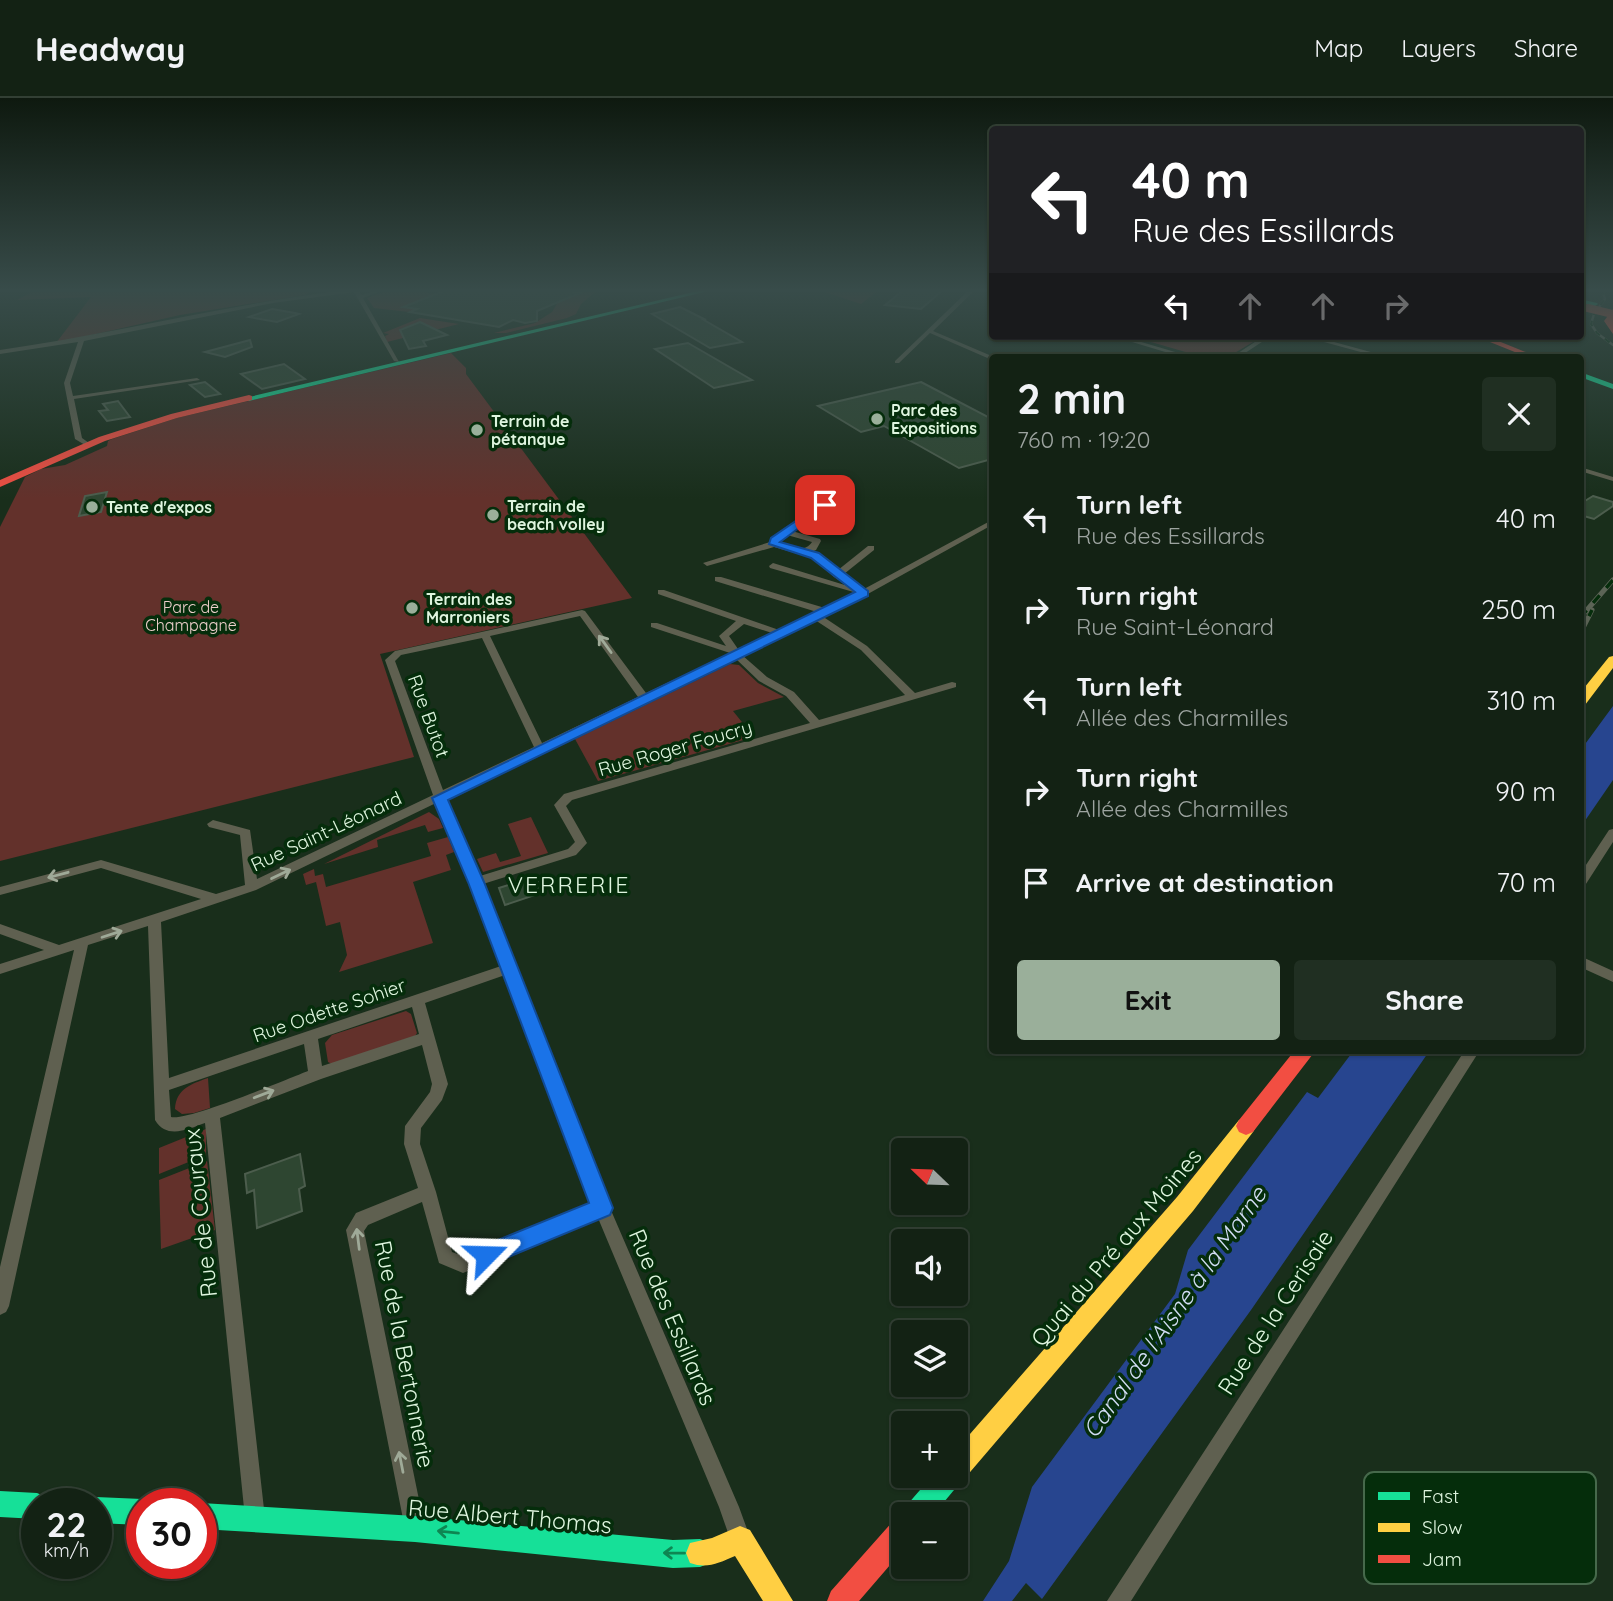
<!DOCTYPE html>
<html lang="en">
<head>
<meta charset="utf-8">
<style>
  :root { --surface:#132214; --page:#202f22; --text:#f1f3f6; --muted:#9da4a0; --line:#323f34; --accent:#9aaf9a }
  body { margin:0; font-family:Quicksand,sans-serif; background:var(--page); color:var(--text); height:100vh; display:flex; flex-direction:column; font-size:26px; white-space:nowrap }
  * { box-sizing:border-box; margin:0 }
  p { font-size:23px; color:var(--muted) }
  .icon { flex:none; width:38px; height:38px; fill:none; stroke:currentColor; stroke-width:2; stroke-linecap:round; stroke-linejoin:round }
  .map { position:relative; flex:1; overflow:hidden }
  .side { position:absolute; left:989px; top:256px; width:595px; height:700px; display:flex; flex-direction:column; background:var(--surface); border-radius:7px; box-shadow:0 2px 5px #0004,0 0 0 2px var(--line) }
  .side>* { flex:none }
  .guide { position:absolute; left:989px; top:28px; width:595px; height:214px; border-radius:7px; box-shadow:0 2px 5px #0004,0 0 0 2px var(--line); background:#202124; color:#fff; overflow:hidden }
  .needle { width:46px; rotate:293deg }
  .tools { position:absolute; left:891px; top:1040px; display:grid; gap:14px }
  .tools a { display:grid; place-items:center; width:77px; height:77px; border-radius:7px; background:var(--surface); box-shadow:0 2px 5px #0004,0 0 0 2px var(--line); font-size:35px }
  .speed { position:absolute; left:21px; top:1390px; display:flex; gap:14px; font-size:35px; font-weight:700; text-align:center }
  .speed>* { display:grid; place-content:center; width:91px; height:91px; border-radius:50%; background:var(--surface); box-shadow:0 2px 5px #0004,0 0 0 2px var(--line); line-height:1 }
  .speed small { font-size:18px; font-weight:400 }
  .speed .limit { border:10px solid #d22; background:#fff; color:#111 }
  .pin { position:absolute; display:grid; place-items:center; width:60px; height:60px; color:#fff; margin:-30px; border-radius:14px; box-shadow:0 4px 10px #0006 }
  .me { position:absolute; width:77px; margin:-38px; rotate:68deg; stroke-linejoin:round; filter:drop-shadow(0 0 5px #0008) }
  .turn { display:flex; align-items:center; gap:24px; height:147px; padding:0 28px; font-size:32px }
  .turn .icon { width:91px; height:91px; stroke-width:2.5 }
  .turn b { display:block; font-size:49px; line-height:60px }
  .lanes { display:flex; align-items:center; height:66px; padding:0 28px; background:#0003; justify-content:center; gap:35px; direction:ltr }
  .lanes .off { opacity:.35 }
  .round { display:grid; place-items:center; flex:none; width:74px; height:74px; border-radius:7px; background:var(--page) }
  .overview { display:flex; align-items:center; justify-content:space-between; height:119px; padding:0 28px }
  h1 { font-size:42px; font-weight:800; line-height:52px }
  .cta { display:flex; gap:14px; margin-top:auto; padding:14px 28px }
  .cta a { flex:1; height:80px; border-radius:7px; background:var(--accent); color:#111; font-size:28px; font-weight:800; line-height:80px; text-align:center }
  .cta a+a { background:var(--page); color:var(--text) }
  ul { padding:0; list-style:none }
  li { display:flex; align-items:center; gap:21px; height:91px; padding:0 28px }
  li div { flex:1 }
  li b { display:block; font-size:26px }
  li em { font-style:normal }
  header { display:flex; align-items:center; gap:42px; box-sizing:border-box; height:98px; padding:0 35px; background:var(--surface); border-bottom:2px solid var(--line) }
  header strong { font-size:33px }
  nav { display:flex; gap:38px; margin-inline-start:auto; font-size:24px }
  .map>svg:first-child { display:block }
  .green { fill:#63312b }
  .water { fill:#27458f }
  .building { fill:#2e4631; stroke:#4c5d4d; stroke-width:2 }
  .lines { fill:none; stroke-linecap:round; stroke-linejoin:round }
  .street { fill:#5f6050; fill-rule:evenodd }
  .fast { fill:#16e098; fill-rule:evenodd }
  .slow { fill:#ffcf43; fill-rule:evenodd }
  .jam { fill:#f24e42; fill-rule:evenodd }
  .rail-far1-casing { stroke:#5c6456; stroke-width:2.5 }
  .rail-casing { stroke:#5c6456; stroke-width:5 }
  .rail-far1 { stroke:#052d0b; stroke-width:2; stroke-dasharray:6; stroke-linecap:butt }
  .rail { stroke:#052d0b; stroke-width:3.5; stroke-dasharray:10; stroke-linecap:butt }
  .jam-bridge { stroke:#f24e42; stroke-width:8 }
  .oneway { stroke:#9faa98 }
  .oneway2 { stroke:#0e8652 }
  .route { fill:#1a73e8; stroke:#114b97; stroke-width:2 }
  .poi-dot { fill:#9aaf9a; stroke:#052d0b; stroke-width:2.5 }
  .labels { text-anchor:middle; dominant-baseline:central; stroke-width:7; stroke-linejoin:round; paint-order:stroke }
  .far-poi-label { font-size:16px; font-weight:bold; fill:#dff5df; stroke:#052d0b; text-anchor:start }
  .far-park-label { font-size:16px; fill:#efd0cd; stroke:#052d0b }
  .street-label { font-size:19px; fill:#dff5df; stroke:#052d0b }
  .quarter-label { font-size:23px; letter-spacing:2px; fill:#dff5df; stroke:#052d0b }
  .near-street-label { font-size:23px; fill:#dff5df; stroke:#052d0b }
  .near-water-label { font-size:24px; font-style:italic; fill:#d2ddf5; stroke:#052d0b }
  .key { fill:#052d0b; stroke:#46694b; stroke-width:2 }
  .key-label { font-size:19px; fill:#dff5df }
</style>
</head>
<body>
<header>
<strong>Headway</strong>
<nav><a>Map</a><a>Layers</a><a>Share</a></nav>
</header>
<div class="map">
<svg width="1613" height="1503" viewBox="0 0 1613 1503">
  <rect width="100%" height="100%" fill="#192e1b"/>
  <path class="green" d="M37 191H268L309 194 305 197 180 217 56 245 91 199 17 202Z
    M391 191H418L415 192 434 196 460 191H501L480 199H429L405 208 417 211 409 214 374 210 367 200Z
    M563 191 595 194 581 206 576 216 567 220 506 235H494L535 225 552 214 558 204 578 195 566 192 524 207Z
    M816 191H880L861 206 822 193 818 194Z
    M420 220 459 226 387 244 385 238 389 236 383 235Z
    M1130 238H1263L1228 259H1203Z
    M451 255 466 270V276L632 500 380 556 414 659 0 763V429L25 379 41 371 65 367 107 348 108 343 112 341 177 320Z
    M730 566 739 567 758 585 784 599 733 613 754 639 598 683 575 641Z
    M429 714 439 721 443 730 428 734 425 727 377 742 378 749 324 766Z
    M531 719 548 755 483 774 477 761 496 755 500 764 521 758 508 726Z
    M448 739 454 754 446 757 451 772 413 784 433 845 339 874 347 857 340 824 326 828 316 784 306 787 303 776 314 771 315 778 323 776 326 789 431 758 427 745Z
    M406 913 411 916 417 935 415 938 332 966 328 964 325 945 332 937Z
    M208 980 210 1010 194 1015 182 1016 175 1011C176 991 191 986 208 980Z
    M206 1031V1057L159 1076V1050Z
    M207 1063 215 1132 161 1151 159 1082Z"/>
  <path class="water" d="M1613 608V682L1580 730V653Z
    M1354 952H1430L1251 1212 1042 1501 1026 1485 1012 1503H983L1009 1463 1032 1389 1175 1196 1188 1152 1307 994 1318 1000Z"/>
  <path class="building" d="M449 191H556L580 195 537 213V223L525 225 513 222 499 229 410 214 417 211 403 209Z
    M905 191H944L921 211 885 207Z
    M680 209 706 222H704L742 244 710 250 652 216Z
    M272 211 295 215 299 216 277 224 249 219Z
    M420 224 447 237 423 243 426 248 409 251 400 232Z
    M250 242 252 249 225 259 205 254Z
    M688 245 752 282 714 290 655 251Z
    M284 266 305 281 262 291 241 276Z
    M205 284 220 296 205 299 190 287Z
    M921 284 992 321V361L959 370 884 328 861 334 818 308Z
    M118 303 130 319 107 323 99 313 108 312 103 306Z
    M107 394 101 414 79 418 85 398Z
    M1593 398 1613 404V408L1594 421 1580 417V406Z
    M537 778 544 794 505 807 499 790Z
    M300 1056 305 1088 299 1091 302 1113 257 1130 254 1092 247 1095 245 1076Z"/>
  <g class="lines">
    <path class="street" d="M353 191H367L359 193 362 197 379 191H386L363 200 399 264 394 263 354 194 273 205 84 243 70 285 73 298 197 280 200 282 74 301 82 340 89 345 85 347 75 341 64 285 78 244 0 256V252C118 235 234 205 353 191Z
      M950 191H969L966 193Z
      M970 191H976L933 233 994 259 992 262 930 235 899 265H895V263Z
      M1112 238H1121L1192 259H1182Z
      M1264 238H1271L1239 259H1232Z
      M1302 238H1312L1389 259H1379Z
      M1580 369 1613 379V383L1580 373Z
      M822 405 829 407 792 433 820 441 821 443 816 452 811 454 818 456 838 472 868 448H874V452L844 476 864 491 992 422V427L866 497 822 518 867 548 915 595 952 584 956 585V589L572 702 566 708 587 745 576 757 483 786 610 1110 739 1409 751 1442 747 1449 740 1453 733 1449 719 1409 598 1120 463 1175 439 1165 422 1104 368 1127 364 1133 425 1431 422 1438 415 1441 408 1438 405 1431 346 1132 356 1115 418 1090 404 1046 405 1028 430 994 432 986 422 947 321 981 220 1020 265 1420 262 1427 255 1430 248 1427 245 1420 205 1025C188 1031 167 1042 155 1022L148 828 88 847 9 1208 6 1214 0 1217V1169L74 852 0 876V866L44 852 0 836V826L59 847 201 801 101 770 0 797V789L101 762 216 796 245 787 240 737 209 729 207 726 213 722 250 732 257 781 433 697 385 562 395 553 582 512 585 513 646 595 730 555 651 529V525H657L726 548 719 538 736 523 658 496V492H664L779 532 817 514 715 483V479H721L825 510 857 495 770 470 769 468 773 465 848 488 834 479 812 460 774 449 707 468 703 465 770 444 783 432ZM787 437 812 444C804 456 790 448 779 445ZM580 518 638 599 542 645 490 538ZM815 522 861 552 905 597 819 622 794 594 767 579 742 557ZM744 526 772 535 738 551 729 538ZM482 540 534 649 443 692 395 563 401 557ZM735 560 759 583 786 598 810 625 564 696 554 707 575 744 568 751 480 778 446 700ZM436 705 470 784 501 868 169 980 161 824 256 792ZM505 877 592 1106 463 1158 452 1154 436 1094 420 1046 421 1030 442 1002 448 986 425 905ZM412 909 419 936 322 968 318 941ZM304 946 308 973C285 982 188 1023 171 1019L169 992Z
      M1613 731V744L1584 789 1580 790V776L1609 732Z
      M1580 858 1613 873V884L1580 869Z
      M1465 952H1480L1131 1503H1107Z"/>
    <path class="fast" d="M706 191H717L249 303 245 300Z
      M1580 201 1597 205 1598 206 1595 208 1580 205Z
      M1580 274 1613 286V291L1580 279Z
      M956 1366 959 1368 963 1377 959 1386 934 1416 903 1417 907 1407 933 1377H956Z
      M0 1393 37 1395 46 1399 49 1405H37V1421L0 1419Z
      M96 1399 142 1401 152 1405H142V1427L96 1425V1405H86Z
      M200 1405H201L415 1418 673 1442 700 1441 710 1445 714 1455 710 1465 700 1469 673 1470 415 1444 201 1431Z"/>
    <path class="slow" d="M1613 558V570L1585 607 1580 608V595L1609 559Z
      M1246 1019 1253 1022 1256 1028 1253 1034 1193 1113 965 1380 956 1384 947 1380 946 1377H956V1352L1177 1099 1239 1022Z
      M740 1428 750 1432 793 1503H763L735 1458C719 1465 707 1471 690 1465L686 1455 690 1445 712 1440Z"/>
    <path class="jam" d="M1613 211V236L1604 223Z
      M1475 238H1486L1538 259H1527Z
      M249 297 252 298V302L177 320 105 343 0 389V382L99 339 171 316Z
      M1295 952H1316L1253 1034 1246 1037 1239 1034 1236 1028 1239 1022Z
      M903 1418V1452L859 1503H827L831 1493 894 1422Z"/>
    <defs>
      <path id="rail-far1" d="M1602 191 1605 201 1594 216 1591 226 1597 235 1613 247"/>
      <path id="rail" d="M1580 520 1613 482
        M1580 536 1592 512"/>
    </defs>
    <use href="#rail-far1" class="rail-far1-casing"/>
    <use href="#rail" class="rail-casing"/>
    <use href="#rail-far1" class="rail-far1"/>
    <use href="#rail" class="rail"/>
    <path class="jam-bridge" d="M1588 210 1613 216"/>
  </g>
  <defs><path id="oneway-shaft" d="M-6 0H5M1.5-3L5.5 0L1.5 3" fill="none" stroke-width="1.6" stroke-linecap="round" stroke-linejoin="round" transform="scale(1.75)"/></defs>
  <g class="oneway">
    <use href="#oneway-shaft" transform="translate(605 546) rotate(-126)"/>
    <use href="#oneway-shaft" transform="translate(281 776) rotate(-26)"/>
    <use href="#oneway-shaft" transform="translate(58 777) rotate(165)"/>
    <use href="#oneway-shaft" transform="translate(112 836) rotate(-18)"/>
    <use href="#oneway-shaft" transform="translate(264 996) rotate(-21)"/>
    <use href="#oneway-shaft" transform="translate(358 1141) rotate(-97)"/>
    <use href="#oneway-shaft" transform="translate(401 1364) rotate(-101)"/>
  </g>
  <g class="oneway2">
    <use href="#oneway-shaft" transform="translate(448 1434) rotate(-174)"/>
    <use href="#oneway-shaft" transform="translate(674 1455) rotate(-179)"/>
  </g>
  <linearGradient id="sky" x2="0" y2="1"><stop stop-color="#0e190f"/><stop offset="0.48" stop-color="#384c4a"/><stop offset="1" stop-color="#384c4a" stop-opacity="0"/></linearGradient>
  <rect width="1613" height="401" fill="url(#sky)"/>
  <path class="route" d="M822 405 830 407 780 444 819 455 868 493V498L448 702 484 784 613 1110 610 1117 494 1165 486 1168 478 1165 475 1157 478 1150 589 1105 468 784 432 700 855 494 811 460 769 446 771 440Z"/>
  <g class="poi-dot">
    <circle cx="877" cy="321" r="7"/>
    <circle cx="477" cy="332" r="7"/>
    <circle cx="92" cy="409" r="7"/>
    <circle cx="493" cy="417" r="7"/>
    <circle cx="412" cy="510" r="7"/>
  </g>
  <g class="labels">
    <g class="far-poi-label">
      <text x="891" y="312">Parc des<tspan x="891" dy="18">Expositions</tspan></text>
      <text x="491" y="323">Terrain de<tspan x="491" dy="18">pétanque</tspan></text>
      <text x="507" y="408">Terrain de<tspan x="507" dy="18">beach volley</tspan></text>
      <text x="106" y="409">Tente d'expos</text>
      <text x="426" y="501">Terrain des<tspan x="426" dy="18">Marroniers</tspan></text>
    </g>
    <g class="far-park-label">
      <text x="191" y="509">Parc de<tspan x="191" dy="18">Champagne</tspan></text>
    </g>
    <g class="street-label">
      <text transform="translate(429 618) rotate(70)">Rue Butot</text>
      <text transform="translate(675 650) rotate(-16)">Rue Roger Foucry</text>
      <text transform="translate(326 733) rotate(-25)">Rue Saint-Léonard</text>
      <text transform="translate(329 912) rotate(-19)">Rue Odette Sohier</text>
    </g>
    <g class="quarter-label">
      <text x="569" y="786">VERRERIE</text>
    </g>
    <g class="near-street-label">
      <text transform="translate(200 1115) rotate(-96)">Rue de Couraux</text>
      <text transform="translate(1116 1149) rotate(-50)">Quai du Pré aux Moines</text>
      <text transform="translate(1275 1214) rotate(-57)">Rue de la Cerisaie</text>
      <text transform="translate(673 1219) rotate(67)">Rue des Essillards</text>
      <text transform="translate(405 1256) rotate(79)">Rue de la Bertonnerie</text>
      <text transform="translate(510 1418) rotate(5)">Rue Albert Thomas</text>
    </g>
    <g class="near-water-label">
      <text transform="translate(1174 1214) rotate(-55)">Canal de l'Aisne à la Marne</text>
    </g>
  </g>
  <rect x="1364" y="1374" width="232" height="112" rx="10" class="key"/>
  <rect x="1378" y="1394" width="32" height="8" fill="#16e098"/>
  <rect x="1378" y="1425" width="32" height="9" fill="#ffcf43"/>
  <rect x="1378" y="1457" width="32" height="8" fill="#f24e42"/>
  <g class="key-label">
    <text x="1422" y="1405">Fast</text>
    <text x="1422" y="1436">Slow</text>
    <text x="1422" y="1468">Jam</text>
  </g>
</svg>
<div class="tools">
<a><svg class="needle" viewBox="-14 -14 28 28"><path d="M0-13l5 13h-10z" fill="#e53935"/><path d="M0 13l5-13h-10z" fill="#9da4a0"/></svg></a>
<a><svg class="icon" aria-label="sound" viewBox="0 0 24 24"><path d="M4 9h4l5-4v14l-5-4H4zM17 9q2 3 0 6"/></svg></a>
<a><svg class="icon" aria-label="layers" viewBox="0 0 24 24"><path d="M12 4l9 5-9 5-9-5zM3 14l9 5 9-5"/></svg></a>
<a>+</a>
<a>−</a>
</div>
<div class="speed"><div>22<small>km/h</small></div><div class="limit">30</div></div>
<div class="pin" style="left:825px;top:407px;background:#d93025"><svg class="icon" aria-label="arrive" viewBox="0 0 24 24"><path d="M6 21V4h12l-3 4 3 4H6"/></svg></div>
<svg class="me" style="left:486px;top:1157px" viewBox="-20 -20 40 40"><path d="M0-17L14 15 0 8-14 15z" fill="#1a73e8" stroke="#fff" stroke-width="4"/></svg>
<div class="guide">
<div class="turn"><svg class="icon" aria-label="left" viewBox="0 0 24 24"><path d="M17 20v-9H6M10 6l-5 5 5 5"/></svg><div><b>40 m</b>Rue des Essillards</div></div>
<div class="lanes"><svg class="icon" aria-label="left" viewBox="0 0 24 24"><path d="M17 20v-9H6M10 6l-5 5 5 5"/></svg><svg class="icon off" aria-label="ahead" viewBox="0 0 24 24"><path d="M12 20V5M6 11l6-6 6 6"/></svg><svg class="icon off" aria-label="ahead" viewBox="0 0 24 24"><path d="M12 20V5M6 11l6-6 6 6"/></svg><svg class="icon off" aria-label="right" viewBox="0 0 24 24"><path d="M7 20v-9h11M14 6l5 5-5 5"/></svg></div>
</div>
<section class="side">
<div class="overview"><div><h1>2 min</h1><p>760 m · 19:20</p></div><a class="round"><svg class="icon" aria-label="close" viewBox="0 0 24 24"><path d="M6 6l12 12M18 6L6 18"/></svg></a></div>
<ul>
<li><svg class="icon" aria-label="left" viewBox="0 0 24 24"><path d="M17 20v-9H6M10 6l-5 5 5 5"/></svg><div><b>Turn left</b><p>Rue des Essillards</p></div><em>40 m</em></li>
<li><svg class="icon" aria-label="right" viewBox="0 0 24 24"><path d="M7 20v-9h11M14 6l5 5-5 5"/></svg><div><b>Turn right</b><p>Rue Saint-Léonard</p></div><em>250 m</em></li>
<li><svg class="icon" aria-label="left" viewBox="0 0 24 24"><path d="M17 20v-9H6M10 6l-5 5 5 5"/></svg><div><b>Turn left</b><p>Allée des Charmilles</p></div><em>310 m</em></li>
<li><svg class="icon" aria-label="right" viewBox="0 0 24 24"><path d="M7 20v-9h11M14 6l5 5-5 5"/></svg><div><b>Turn right</b><p>Allée des Charmilles</p></div><em>90 m</em></li>
<li><svg class="icon" aria-label="arrive" viewBox="0 0 24 24"><path d="M6 21V4h12l-3 4 3 4H6"/></svg><div><b>Arrive at destination</b></div><em>70 m</em></li>
</ul>
<div class="cta"><a>Exit</a><a>Share</a></div>
</section>
</div>
</body>
</html>
